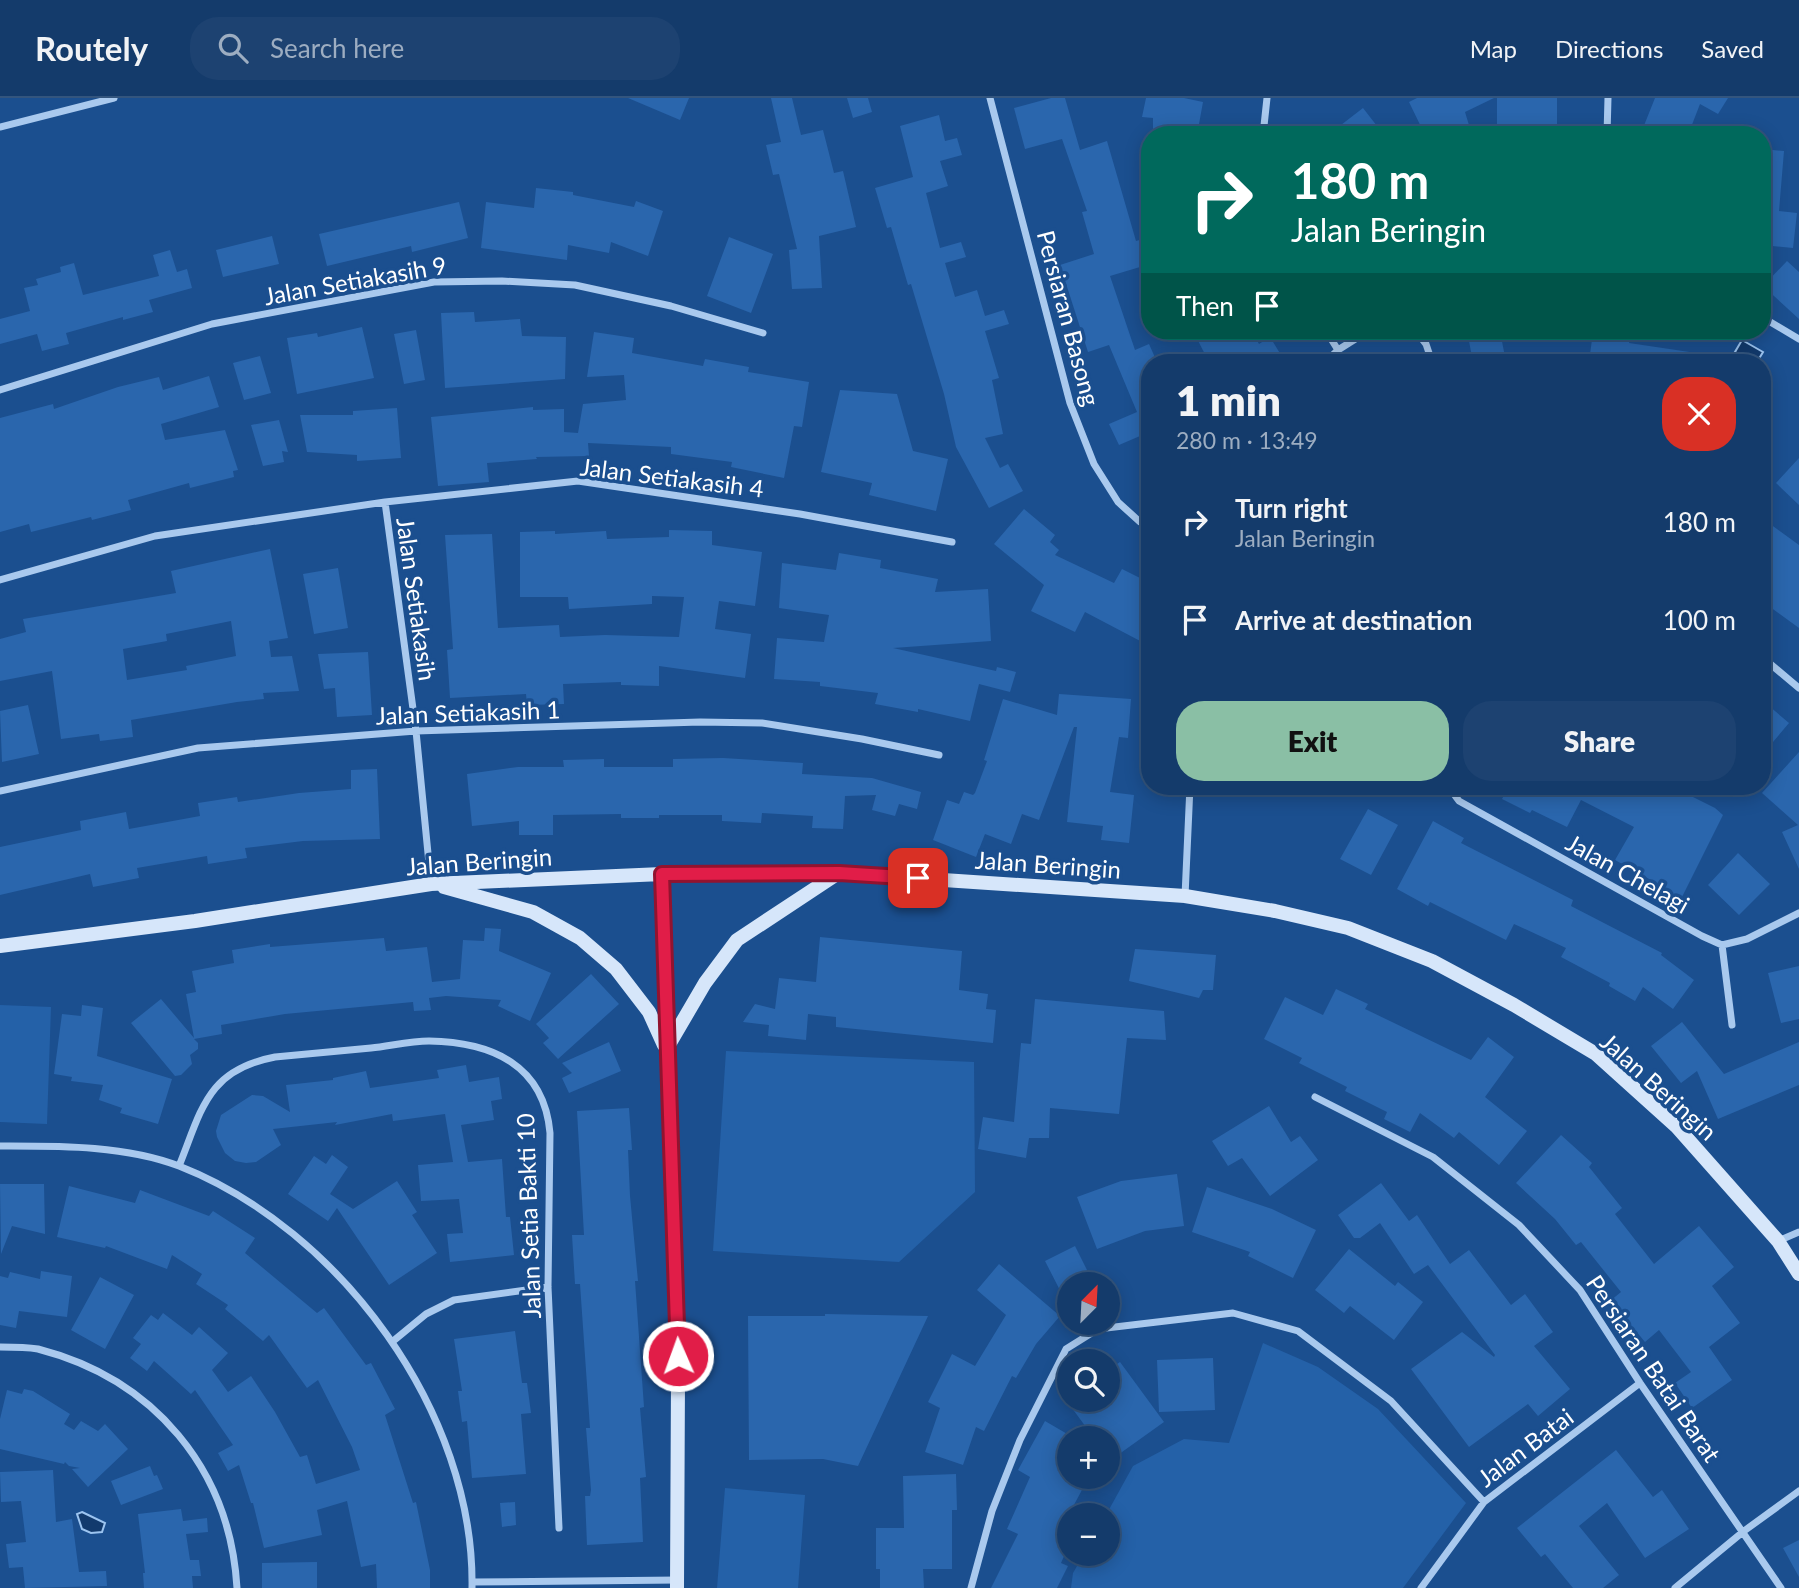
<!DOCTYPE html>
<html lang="en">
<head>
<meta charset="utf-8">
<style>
  :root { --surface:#143b6b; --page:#1d4271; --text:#f1f3f6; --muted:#9dadc1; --line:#33557e; --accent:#8abfa5 }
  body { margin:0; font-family:Lato,sans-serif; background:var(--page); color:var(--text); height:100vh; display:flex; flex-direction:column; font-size:26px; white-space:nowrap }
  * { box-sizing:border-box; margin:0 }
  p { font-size:23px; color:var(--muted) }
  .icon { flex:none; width:38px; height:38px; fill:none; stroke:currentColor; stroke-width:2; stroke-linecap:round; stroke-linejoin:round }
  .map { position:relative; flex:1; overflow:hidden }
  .sheet { position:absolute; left:1141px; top:256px; width:630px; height:441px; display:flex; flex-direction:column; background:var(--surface); border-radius:28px; box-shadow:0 4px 18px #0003,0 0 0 2px var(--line) }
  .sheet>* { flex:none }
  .hud { position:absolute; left:1141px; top:28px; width:630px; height:214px; border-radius:28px; box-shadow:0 4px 18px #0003,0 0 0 2px var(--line); background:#00695c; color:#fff; overflow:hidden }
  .needle { width:46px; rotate:24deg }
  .controls { position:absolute; left:1057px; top:1174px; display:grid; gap:14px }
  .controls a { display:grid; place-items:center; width:63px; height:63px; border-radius:50%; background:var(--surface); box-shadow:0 4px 18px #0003,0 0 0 2px var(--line); font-size:35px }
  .pin { position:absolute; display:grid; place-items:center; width:60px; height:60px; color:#fff; margin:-30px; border-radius:14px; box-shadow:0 4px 10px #0006 }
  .me { position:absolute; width:77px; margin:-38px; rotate:358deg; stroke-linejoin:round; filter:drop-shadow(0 0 5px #0008) }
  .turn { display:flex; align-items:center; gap:24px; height:147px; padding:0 35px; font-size:32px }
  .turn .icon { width:91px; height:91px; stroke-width:2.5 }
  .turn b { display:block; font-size:49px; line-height:60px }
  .then { display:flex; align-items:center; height:66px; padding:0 35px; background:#0003; gap:14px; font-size:26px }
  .round { display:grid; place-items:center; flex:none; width:74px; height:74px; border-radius:28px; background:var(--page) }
  .head { display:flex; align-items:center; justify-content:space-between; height:119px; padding:0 35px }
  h1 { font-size:42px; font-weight:800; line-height:52px }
  .cta { display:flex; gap:14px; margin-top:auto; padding:14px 35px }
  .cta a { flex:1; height:80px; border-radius:28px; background:var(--accent); color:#111; font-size:28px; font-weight:800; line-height:80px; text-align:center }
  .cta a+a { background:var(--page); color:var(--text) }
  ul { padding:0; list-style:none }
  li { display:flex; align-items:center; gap:21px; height:98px; padding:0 35px }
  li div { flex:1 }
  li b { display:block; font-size:26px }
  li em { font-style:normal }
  header { display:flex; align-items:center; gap:42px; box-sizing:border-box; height:98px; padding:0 35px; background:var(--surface); border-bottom:2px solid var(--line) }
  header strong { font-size:33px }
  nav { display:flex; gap:38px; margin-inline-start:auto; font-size:24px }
  .search { width:490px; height:63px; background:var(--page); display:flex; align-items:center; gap:18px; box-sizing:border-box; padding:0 24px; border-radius:28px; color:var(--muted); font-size:26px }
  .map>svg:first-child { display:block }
  .green { fill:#2461a8 }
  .water { fill:#123a6d; stroke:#9cc4f0; stroke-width:2 }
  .building { fill:#2a66ad; fill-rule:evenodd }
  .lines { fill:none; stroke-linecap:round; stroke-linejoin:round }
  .street { stroke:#a9c9ee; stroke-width:7 }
  .secondary { stroke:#d6e6fa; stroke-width:14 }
  .route-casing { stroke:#92132f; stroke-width:18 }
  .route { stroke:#e11d48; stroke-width:12 }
  .labels { text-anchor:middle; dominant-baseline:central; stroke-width:7; stroke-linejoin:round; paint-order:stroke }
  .street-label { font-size:24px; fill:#fff; stroke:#1b4f8f }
</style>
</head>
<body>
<header>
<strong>Routely</strong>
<div class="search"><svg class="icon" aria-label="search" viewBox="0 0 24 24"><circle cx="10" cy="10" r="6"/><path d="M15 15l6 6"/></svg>Search here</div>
<nav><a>Map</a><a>Directions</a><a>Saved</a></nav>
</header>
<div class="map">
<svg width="1799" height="1490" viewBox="0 0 1799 1490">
  <rect width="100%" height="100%" fill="#1b4f8f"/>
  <path class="green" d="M0 907 51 909 47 1026 0 1024Z
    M726 953 974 964 975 1094 899 1164 713 1153Z
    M1263 1245 1318 1269 1378 1311 1466 1405 1403 1490H1071L1073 1475 1084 1456H1108V1418L1106 1417 1133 1368 1184 1341 1229 1345Z
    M725 1390 805 1397 798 1490H717Z"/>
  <path class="water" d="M1742 242 1763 254 1757 264H1752L1735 254Z
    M82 1414 105 1425 102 1434 91 1435 82 1431 77 1416Z"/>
  <path class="building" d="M628 0H689L680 22Z
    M771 0H792L801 37 823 32 834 75 843 73 856 129 819 138 822 190 792 191 789 152 797 151 779 76 773 77 766 47 781 44Z
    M847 0H868L872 14 853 20Z
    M1051 0H1065L1080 52 1107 43 1136 143 1150 139V166L1110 178 1135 252 1149 246 1157 264H1150V343L1147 335 1119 347 1109 326 1137 314 1109 247 1088 254 1060 167 1094 156 1082 114 1087 113 1062 41 1025 51 1014 10Z
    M1146 0H1184L1203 4 1197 37H1153V20L1142 19Z
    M1417 0H1494L1465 14 1472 37H1425L1409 4Z
    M1497 0H1557V28H1497Z
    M1655 0H1728L1718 16 1700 6 1688 37H1661L1643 30Z
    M1363 10 1384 37H1328Z
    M939 17 945 43 957 40 962 57 940 63 948 88 926 95 940 150 961 144 966 159 945 165 955 199 977 192 985 218 1004 212 1009 226 985 233 999 280 992 282 1003 336 985 340 1000 370 1008 366 1023 393 989 410 956 349 944 296 911 186 908 187 891 129 887 130 875 90 913 79 900 28Z
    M1762 51 1784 53 1779 113 1797 115 1793 150 1762 147Z
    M536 90 573 94V97L634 109 636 103 663 113 648 158 611 144 609 155 568 147 567 162 481 150 486 104 534 110Z
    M459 104 468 140 412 154 411 148 327 168 319 136Z
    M272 138 279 166 223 179 216 152Z
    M729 139 773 156 751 215 707 198Z
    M170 152 177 174 187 171 192 190 149 202 153 214 123 222V219L66 235 69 246 42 253 37 236 0 246V221L30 213 24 190 38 187 36 181 61 174 60 169 74 165 83 197 159 178 153 157Z
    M1787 163 1799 174V221L1763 188Z
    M474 214 475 224 520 221 522 238 566 239 565 281 445 290 441 215Z
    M362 229 374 280 297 296 287 240 317 235 318 239Z
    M416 232 425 282 404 286 394 236Z
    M1193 233H1252L1259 246 1270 239 1281 257 1269 264H1209Z
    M1467 233H1500L1506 264H1473Z
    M594 234 634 240 632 255 703 268 705 261 749 269 748 274 809 284 802 329 794 328 784 380 731 369 732 364 671 356V349L588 345 589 358 536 359 537 361 487 365 489 384 438 388 431 319 533 309V312L564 311V334L578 335 583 306 626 302 624 277 587 279Z
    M1593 234 1630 240 1629 245 1703 256 1702 264H1589Z
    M260 258 271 295 244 302 233 265Z
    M209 278 219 309 161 326 165 342 225 332 238 372 233 373 234 379 190 390 189 385 128 402 131 412 92 422 91 419 31 434 29 426 0 434V320L53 306 54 311 118 289 159 279 163 292Z
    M840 292 897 296 913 353 948 361 936 413 869 397 872 385 821 374Z
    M397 310 401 360 357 363V357L307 354 300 317H353V313Z
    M279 322 288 354 282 353 284 364 263 368 251 327Z
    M1799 360V407L1776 385Z
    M1024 411 1055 437 1050 444 1059 452 1055 457 1114 485 1122 471 1150 485V535L1144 545 1085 514 1075 534 1031 513 1044 487 994 446Z
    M1762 420 1799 447V530L1762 503Z
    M669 432 712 433V447L762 454 755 508 719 503 715 531 751 536 745 580 659 568V588L621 587V584L563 586 564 606 527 607 526 596 450 600 447 552 453 551 445 437 492 436 498 530 559 527 560 539 605 537 679 539 684 499 652 498V506L569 511 568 499H520V434L555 433V436L606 433 607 441 669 439Z
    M270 451 288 540 269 543 271 559 292 558 299 593 263 595 264 601 237 604 131 622 133 639 100 643 99 636 61 641 52 573 0 583V541L26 534 23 521 176 495 171 473ZM231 523 236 558 186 568 187 572 127 582 123 551 167 543 166 536Z
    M839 455 881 462 880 470 938 481 935 494 988 491 991 543 893 550 996 573 997 569 1016 574 1010 594 979 586 970 623 918 611V614L875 606 878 595 820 588V584L774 581 777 540 824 544 829 517 779 510 782 465 836 472Z
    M338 470 348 530 314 536 303 476Z
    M368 554 372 617 337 619 335 590 324 591 318 556Z
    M1059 596 1131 601 1128 640 1119 639 1110 694 1134 697 1129 745 1101 742 1103 728 1067 724 1077 629H1074L1039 722 1022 716 1011 746 985 736 976 759 933 742 947 702 959 706 964 694 973 697 975 695 987 663 984 662 1003 601 1057 617Z
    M1762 602 1789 625 1762 657Z
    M28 607 39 656 2 664 0 613Z
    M1799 654V771L1782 734 1798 727 1762 695Z
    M723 660 803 665 802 676 872 680 921 694 917 711 899 706 895 718 872 712 876 697 845 698 843 731 812 730 813 718 762 715 761 725 722 723V717H659V720H621V716L553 717V737H519V723L472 728 467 676 518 669H564L563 662 604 661V669H673V661Z
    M377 671 380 741 303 743 245 750 247 760 208 766 207 758 137 770 139 780 93 789 90 776 0 797V749L81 732 80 723 126 714 129 731 200 718 198 705 237 699 238 704 299 695 351 691V672Z
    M1509 688H1696L1691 698 1715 710 1723 717 1680 803 1658 792 1660 787 1615 762 1634 729 1581 702 1567 729 1532 712 1530 715 1502 701Z
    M1368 711 1398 727 1371 777 1340 761Z
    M1433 723 1464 740 1461 745 1573 802 1571 808 1662 855 1661 857 1694 882 1673 911 1643 889 1635 903 1609 888 1610 885 1561 859 1566 850 1514 826 1506 842 1430 804 1428 808 1397 791Z
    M1738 755 1770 786 1739 817 1708 787Z
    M485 830 501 831 499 853 551 875 530 923 498 908 501 902 446 898 429 900 431 912 414 913 413 904 285 916 221 927 222 936 194 941 198 945V951L190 957 192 966 181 977 175 978 131 925 161 901 194 940 186 896 196 894 192 873 234 865 232 852 270 846V849L384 840 386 853 427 849 432 884 460 881 463 842 484 843Z
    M820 839 962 853 959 892 988 896 986 911 996 912 993 945 836 929V919L808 916 806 942 768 938 769 927 743 924 755 906 775 911 779 880 816 884Z
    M1135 851 1216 857 1213 892H1203L1199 900 1129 883Z
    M1799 868V921L1781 925 1768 875Z
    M591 876 619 906 558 961 543 945 549 940 536 926Z
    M1336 891 1368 906 1365 911 1471 962 1488 939 1514 959 1485 999 1527 1033 1499 1067 1459 1034 1454 1040 1420 1015 1410 1034 1384 1021 1387 1014 1345 993 1347 989 1299 965 1302 960 1264 941 1285 899 1323 917Z
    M1035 901 1164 913 1166 942 1127 940 1119 1016 1050 1010 1049 1040H1029L1026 1060 978 1051 983 1019 1014 1024 1021 945 1031 946Z
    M82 907 103 910 97 958 172 981 158 1026 120 1015 122 1010 99 1002 103 987 71 983 72 979 54 976 62 916 81 918Z
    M1682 924 1724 976 1799 944V987L1718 1021 1697 973 1681 985 1651 948Z
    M609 944 621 973 569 995 562 980 572 975 562 965Z
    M466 967 469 984 499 979 502 1001 491 1003 494 1022 461 1027 468 1064 502 1061 506 1119H510L514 1157 450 1164 447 1136 463 1135 459 1101 421 1103 418 1067 453 1064 445 1016 393 1023 392 1016 335 1027 337 1024 273 1031 281 1047 256 1064 246 1065 235 1063 225 1055 217 1039 216 1033 221 1017 252 997 263 998 290 1014 286 987 333 982V980L366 973 370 990 439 980 437 972Z
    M1269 1008 1291 1044 1300 1038 1318 1062 1270 1098 1242 1060 1228 1068 1212 1043Z
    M629 1010 632 1052H628L630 1098 638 1183H635L644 1309 640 1310 646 1379 640 1380 643 1444 587 1447 585 1398H590L591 1392 586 1330H590L580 1186H575L572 1137H584L577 1013Z
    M1561 1037 1592 1065 1589 1069 1622 1110 1615 1116 1654 1166 1699 1128 1734 1169 1712 1188 1740 1225 1709 1249 1732 1282 1692 1310 1675 1285 1691 1274 1659 1232 1645 1244 1610 1203 1621 1194 1581 1144 1576 1147 1555 1121 1516 1085Z
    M332 1057 348 1069 330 1096 353 1111 397 1083 417 1114 412 1117 437 1155 389 1187 337 1110 328 1123 288 1096 314 1058 326 1066Z
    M1177 1076 1184 1128 1145 1133 1097 1151 1077 1099 1121 1083Z
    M1381 1085 1409 1123 1417 1117 1450 1166 1469 1152 1511 1207 1525 1196 1553 1234 1534 1248 1570 1291 1538 1318 1528 1306 1469 1349 1411 1271 1462 1234 1494 1259 1495 1257 1428 1167 1414 1176 1380 1125 1360 1140H1354L1338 1117Z
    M0 1086H44L45 1136 12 1128 1 1156Z
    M69 1088 135 1105 140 1092 209 1118 213 1113 255 1140 245 1155 317 1215 324 1210 366 1267 371 1265 395 1311 385 1317 413 1405 416 1404 430 1472V1490H377L376 1466 361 1469 347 1403 317 1412 322 1437 264 1450 253 1405H251L239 1367 228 1373 218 1355 233 1347 195 1292 191 1296 154 1263 147 1273 130 1260 141 1246 133 1240 151 1217 158 1222 163 1215 192 1237 199 1229 228 1255 212 1272 228 1294 251 1278 275 1314 300 1359 307 1357 316 1386 360 1372 352 1349 318 1282 307 1290 269 1237 263 1243 225 1211 228 1207 196 1186 202 1176 172 1157 167 1171 106 1148 105 1150 57 1139Z
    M1207 1089 1272 1111 1316 1132 1293 1180 1248 1158 1250 1154 1192 1134Z
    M1075 1148 1094 1186H1069V1210L1045 1163Z
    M1349 1151 1395 1188 1398 1184 1423 1204 1394 1242 1350 1208 1344 1215 1315 1192Z
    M999 1166 1060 1218 1036 1246 1016 1280 1012 1278 984 1333 976 1329 963 1367 925 1354 940 1310 928 1304 952 1256 975 1268 1006 1217 977 1192Z
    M41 1173 72 1178 67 1219 19 1213 16 1230 0 1227V1178L8 1180 10 1174 40 1181Z
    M100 1179 134 1197 105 1251 71 1232Z
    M825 1216 928 1218 858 1368 823 1361 749 1362 748 1218H825Z
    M515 1233 522 1285H527L531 1315 521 1316 526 1376 472 1380 467 1323 462 1324 458 1293H462L454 1241Z
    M1213 1260 1215 1312 1159 1314 1157 1262Z
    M1120 1264 1164 1324 1108 1364V1340H1094L1066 1302H1108V1272Z
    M24 1291 33 1293 70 1316 64 1326 74 1332 81 1323 98 1333 105 1326 128 1351 88 1389 72 1371 80 1370 69 1368 65 1364 64 1366 0 1351V1321L7 1292 22 1296Z
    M1045 1323 1069 1337V1379H1089L1069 1416V1447L1061 1465 1068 1468 1057 1490H991L1018 1436 1007 1431 1030 1379 1018 1372Z
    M1616 1352 1653 1399 1662 1392 1689 1431 1645 1460 1607 1405 1579 1428 1619 1477 1603 1490H1573L1545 1456 1541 1459 1517 1430Z
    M150 1368 154 1378 157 1377 163 1391 121 1407 111 1383Z
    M53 1372 56 1424 72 1421 79 1474 106 1473 107 1488 25 1490 23 1469 9 1470 6 1446 26 1444 21 1403 1 1404 0 1374Z
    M956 1376 957 1412H952V1471H923L924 1490H880V1471H876V1430H904L903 1378Z
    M515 1404 516 1427 502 1429 500 1405Z
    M181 1411 183 1423 207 1420 208 1434 186 1436 190 1462H199L201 1478H192L193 1490H144L143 1475H145L138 1416Z
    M1799 1442V1479L1783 1450Z
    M317 1464V1490H262V1465Z"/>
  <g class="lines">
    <path class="street" d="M990 0 1070 305 1094 366 1118 404 1140 424 1150 427
      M0 29 114 0
      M1263 37 1267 0
      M1607 37 1608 0
      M1762 219 1799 241
      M1326 233 1338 252
      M1416 233 1426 246 1432 264
      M1325 264 1338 252 1368 233
      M0 292 212 226 434 184 502 183 575 187 671 208 763 235
      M385 404 416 633 431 786
      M0 482 155 438 385 404 578 383 800 416 952 444
      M1762 559 1799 590
      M1448 688 1459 703 1702 838 1722 847 1747 841 1799 815
      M0 693 198 650 416 633 700 624 762 625 862 641 939 657
      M1185 798 1190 688
      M1722 847 1732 927
      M1315 999 1433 1059 1519 1127 1580 1192 1640 1285 1781 1490
      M0 1048C58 1048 124 1047 179 1068 340 1131 475 1315 472 1490
      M179 1068C202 1011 207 972 275 959 307 956 339 953 371 950 390 948 410 943 429 943 492 944 544 967 550 1035L548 1189 559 1430
      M1778 1143 1799 1134
      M392 1244 426 1216 454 1202 548 1189
      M0 1249C12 1249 26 1249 38 1251 154 1281 230 1371 237 1490
      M472 1484 678 1482
      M971 1490 992 1413 1020 1342 1066 1251 1098 1231 1233 1215 1298 1233 1391 1303 1484 1404
      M1421 1490 1484 1404 1640 1285
      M1675 1490 1744 1433 1799 1393"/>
    <path class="secondary" d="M662 776 678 1280 677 1490
      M444 789 533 814 580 840 616 871 649 914 664 947
      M0 848 195 823 431 786 662 776 839 775 1185 798 1275 813 1348 830 1432 863 1514 907 1596 956 1677 1029 1778 1143 1799 1176
      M667 950 705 885 737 842 837 776"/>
  </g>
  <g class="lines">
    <defs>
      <path id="route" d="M678 1258 662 776 839 775 918 780"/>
    </defs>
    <use href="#route" class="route-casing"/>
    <use href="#route" class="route"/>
  </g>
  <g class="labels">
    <g class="street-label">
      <text transform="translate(355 182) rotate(-10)">Jalan Setiakasih 9</text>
      <text transform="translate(1069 220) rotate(75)">Persiaran Basong</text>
      <text transform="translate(672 379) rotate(7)">Jalan Setiakasih 4</text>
      <text transform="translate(417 501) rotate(82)">Jalan Setiakasih</text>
      <text transform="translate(468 614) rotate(-2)">Jalan Setiakasih 1</text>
      <text transform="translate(479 763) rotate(-4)">Jalan Beringin</text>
      <text transform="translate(1048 766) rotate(4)">Jalan Beringin</text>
      <text transform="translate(1628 775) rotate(29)">Jalan Chelagi</text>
      <text transform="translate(1659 988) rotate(42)">Jalan Beringin</text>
      <text transform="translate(528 1118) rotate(-92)">Jalan Setia Bakti 10</text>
      <text transform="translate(1654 1270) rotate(56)">Persiaran Batai Barat</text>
      <text transform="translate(1525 1349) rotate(-37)">Jalan Batai</text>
    </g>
  </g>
</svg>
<div class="controls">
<a><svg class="needle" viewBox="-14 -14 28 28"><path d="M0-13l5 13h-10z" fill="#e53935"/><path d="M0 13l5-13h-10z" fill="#9dadc1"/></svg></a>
<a><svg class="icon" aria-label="search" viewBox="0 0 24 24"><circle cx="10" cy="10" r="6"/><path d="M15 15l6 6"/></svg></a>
<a>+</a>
<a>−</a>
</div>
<div class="pin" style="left:918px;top:780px;background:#d93025"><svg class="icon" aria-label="arrive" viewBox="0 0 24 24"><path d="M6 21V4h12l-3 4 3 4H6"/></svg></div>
<svg class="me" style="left:678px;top:1258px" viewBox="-20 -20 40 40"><circle r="17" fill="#e11d48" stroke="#fff" stroke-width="3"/><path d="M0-11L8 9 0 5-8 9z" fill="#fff"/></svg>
<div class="hud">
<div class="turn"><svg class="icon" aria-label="right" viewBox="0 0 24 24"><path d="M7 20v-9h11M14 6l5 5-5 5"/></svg><div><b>180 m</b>Jalan Beringin</div></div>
<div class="then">Then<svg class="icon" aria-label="arrive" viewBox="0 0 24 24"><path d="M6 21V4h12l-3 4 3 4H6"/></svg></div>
</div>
<section class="sheet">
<div class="head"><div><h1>1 min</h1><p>280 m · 13:49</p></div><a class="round" style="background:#d93025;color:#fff"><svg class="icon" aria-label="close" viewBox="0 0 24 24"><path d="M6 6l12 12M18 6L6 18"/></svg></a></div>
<ul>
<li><svg class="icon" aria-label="right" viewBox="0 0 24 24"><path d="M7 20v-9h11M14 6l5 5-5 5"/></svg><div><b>Turn right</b><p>Jalan Beringin</p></div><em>180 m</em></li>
<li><svg class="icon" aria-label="arrive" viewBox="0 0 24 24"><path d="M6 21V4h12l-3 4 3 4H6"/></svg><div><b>Arrive at destination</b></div><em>100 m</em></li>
</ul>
<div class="cta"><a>Exit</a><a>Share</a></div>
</section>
</div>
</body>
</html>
